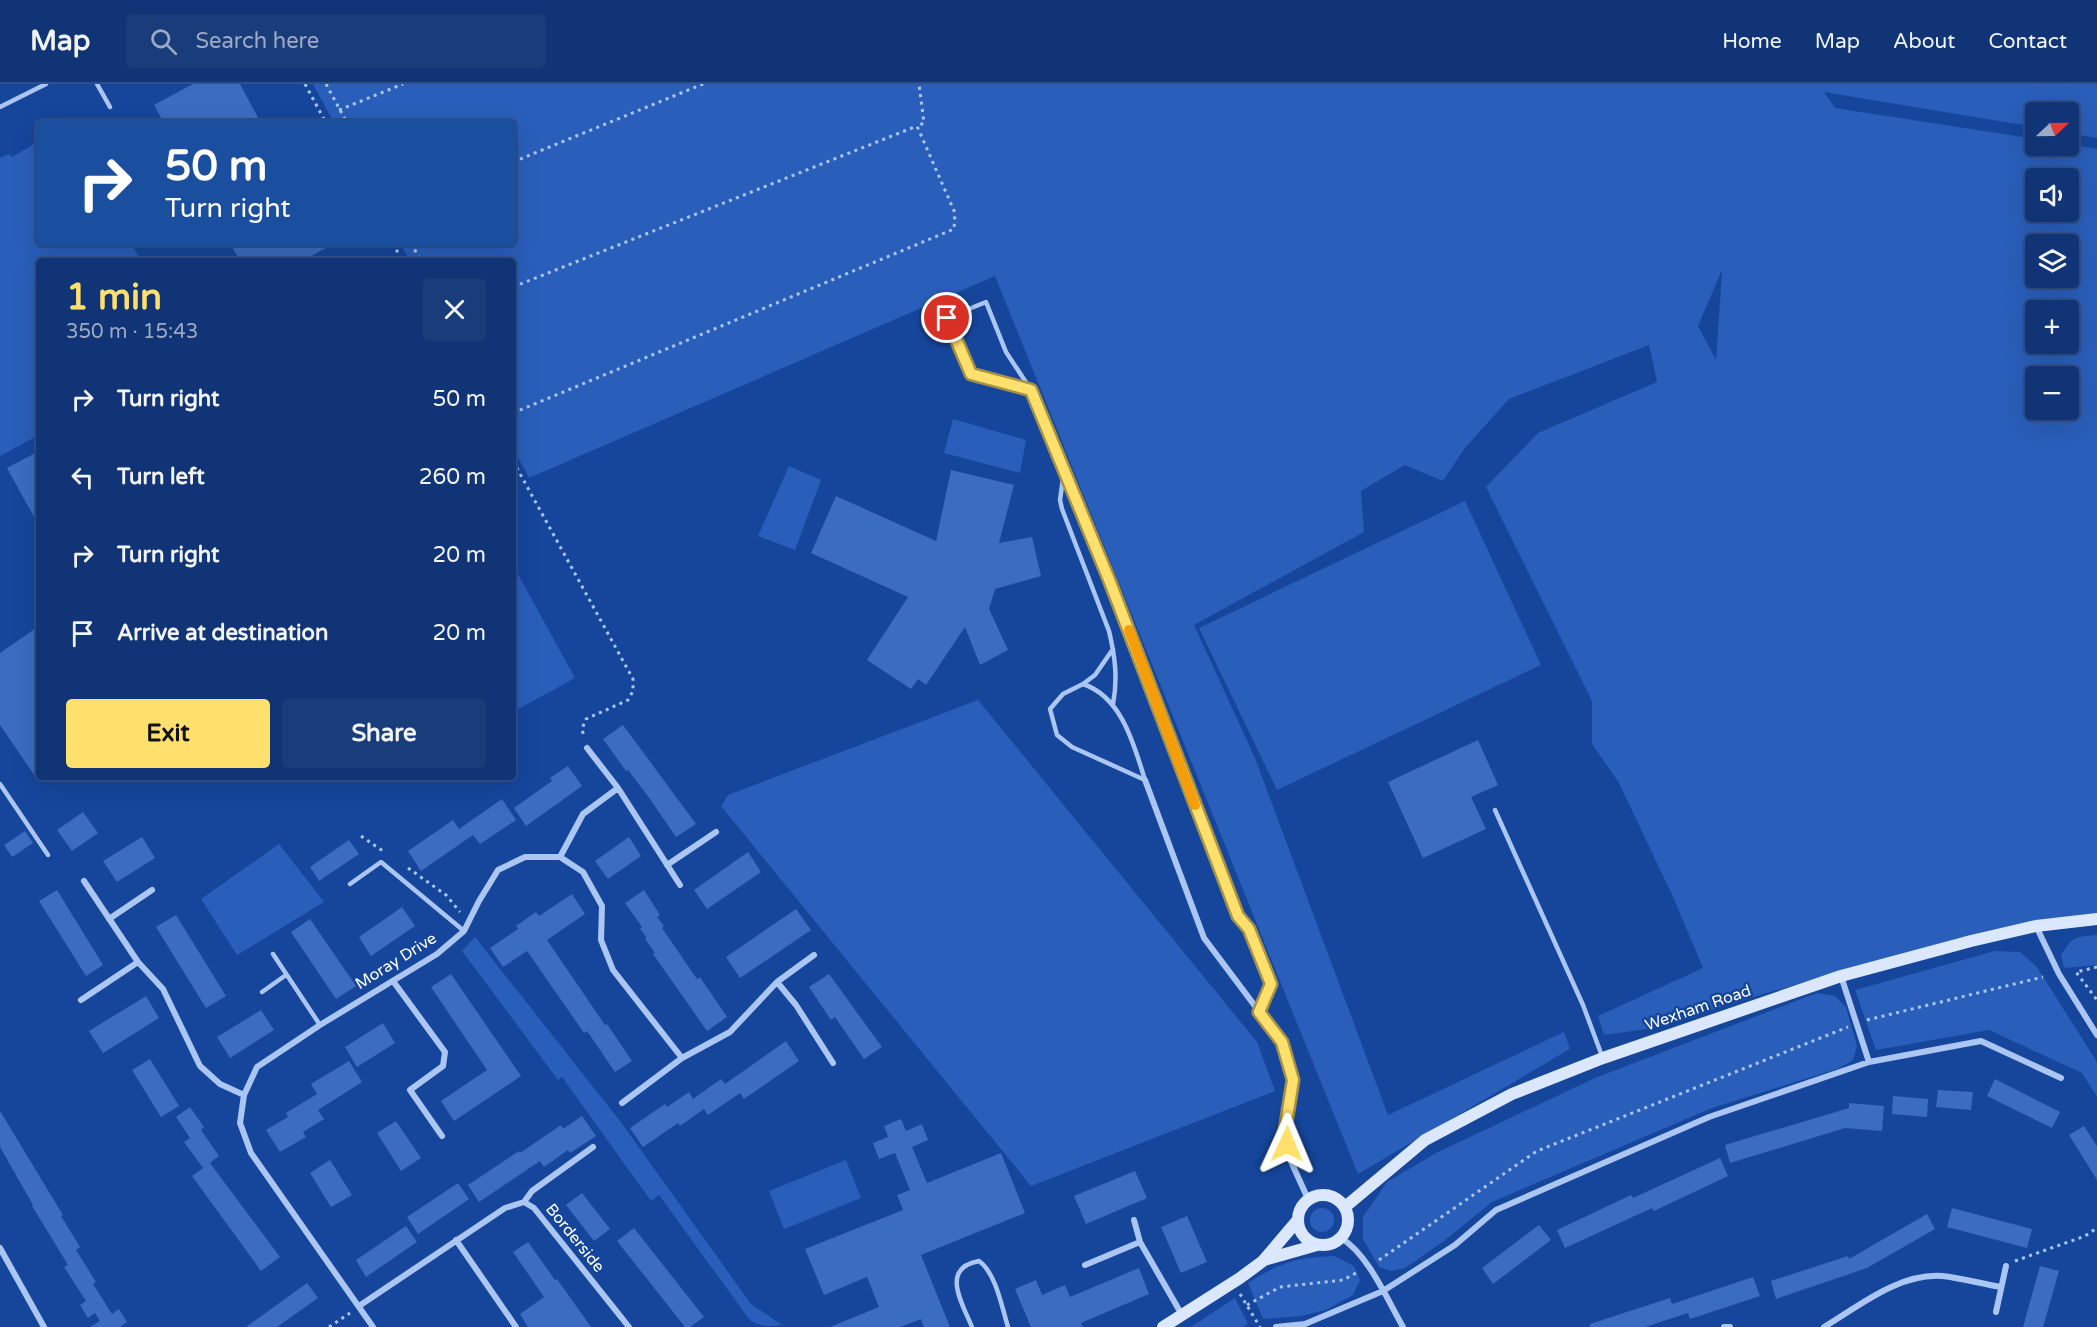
<!DOCTYPE html>
<html lang="en">
<head>
<meta charset="utf-8">
<style>
  :root { --surface:#103475; --page:#193c7a; --text:#f1f3f6; --muted:#9caac5; --line:#304f87; --accent:#ffe06d }
  body { margin:0; font-family:"Varela Round",sans-serif; background:var(--page); color:var(--text); height:100vh; display:flex; flex-direction:column; font-size:22px; white-space:nowrap }
  * { box-sizing:border-box; margin:0 }
  p { font-size:20px; color:var(--muted) }
  .icon { flex:none; width:33px; height:33px; fill:none; stroke:currentColor; stroke-width:2; stroke-linecap:round; stroke-linejoin:round }
  .map { position:relative; flex:1; overflow:hidden }
  .side { position:absolute; left:36px; top:174px; width:480px; height:522px; display:flex; flex-direction:column; background:var(--surface); border-radius:6px; box-shadow:0 6px 24px #0002,0 0 0 2px var(--line) }
  .side>* { flex:none }
  .hud { position:absolute; left:36px; top:36px; width:480px; height:126px; border-radius:6px; box-shadow:0 6px 24px #0002,0 0 0 2px var(--line); background:#1a4fa0; color:#fff; overflow:hidden }
  .needle { width:39px; rotate:68deg }
  .tools { position:absolute; left:2025px; top:18px; display:grid; gap:12px }
  .tools a { display:grid; place-items:center; width:54px; height:54px; border-radius:6px; background:var(--surface); box-shadow:0 6px 24px #0002,0 0 0 2px var(--line); font-size:30px }
  .pin { position:absolute; display:grid; place-items:center; width:51px; height:51px; color:#fff; margin:-26px; border:3px solid #fff; border-radius:50%; box-shadow:0 2px 6px #0007 }
  .me { position:absolute; width:66px; margin:-33px; rotate:1deg; stroke-linejoin:round; filter:drop-shadow(0 0 4px #0008) }
  .turn { display:flex; align-items:center; gap:21px; height:126px; padding:0 30px; font-size:27px }
  .turn .icon { width:78px; height:78px; stroke-width:2.5 }
  .turn b { display:block; font-size:42px; line-height:51px }
  .round { display:grid; place-items:center; flex:none; width:63px; height:63px; border-radius:6px; background:var(--page) }
  .summary { display:flex; align-items:center; justify-content:space-between; height:102px; padding:0 30px }
  h1 { font-size:36px; font-weight:700; line-height:45px; color:var(--accent) }
  .cta { display:flex; gap:12px; margin-top:auto; padding:12px 30px }
  .cta a { flex:1; height:69px; border-radius:6px; background:var(--accent); color:#111; font-size:24px; font-weight:700; line-height:69px; text-align:center }
  .cta a+a { background:var(--page); color:var(--text) }
  ul { padding:0; list-style:none }
  li { display:flex; align-items:center; gap:18px; height:78px; padding:0 30px }
  li div { flex:1 }
  li b { display:block; font-size:22px }
  li em { font-style:normal }
  header { display:flex; align-items:center; gap:36px; box-sizing:border-box; height:84px; padding:0 30px; background:var(--surface); border-bottom:2px solid var(--line) }
  header strong { font-size:28px }
  nav { display:flex; gap:33px; margin-inline-start:auto; font-size:21px }
  .search { width:420px; height:54px; background:var(--page); display:flex; align-items:center; gap:15px; box-sizing:border-box; padding:0 21px; border-radius:6px; color:var(--muted); font-size:22px }
  .map>svg:first-child { display:block }
  .green { fill:#295eba; fill-rule:evenodd }
  .building { fill:#3a6cc1 }
  .lines { fill:none; stroke-linecap:round; stroke-linejoin:round }
  .path { stroke:#abc6f3; stroke-width:3; stroke-dasharray:3 4.5; stroke-linecap:butt }
  .lane { stroke:#abc6f3; stroke-width:4.5 }
  .street { stroke:#abc6f3; stroke-width:6 }
  .secondary { stroke:#dbe7fc; stroke-width:12 }
  .route-casing { stroke:#a69247; stroke-width:15 }
  .route { stroke:#ffe06d; stroke-width:10 }
  .slow { stroke:#f59e0b; stroke-width:10 }
  .labels { text-anchor:middle; dominant-baseline:central; stroke-width:5; stroke-linejoin:round; paint-order:stroke }
  .street-label { font-size:16px; fill:#fff; stroke:#15469c }
</style>
</head>
<body>
<header>
<strong>Map</strong>
<div class="search"><svg class="icon" aria-label="search" viewBox="0 0 24 24"><circle cx="10" cy="10" r="6"/><path d="M15 15l6 6"/></svg>Search here</div>
<nav><a>Home</a><a>Map</a><a>About</a><a>Contact</a></nav>
</header>
<div class="map">
<svg width="2097" height="1243" viewBox="0 0 2097 1243">
  <rect width="100%" height="100%" fill="#15469c"/>
  <path class="green" d="M313 0H2097V54L2069 49 2068 28H2036L2035 43 1824 8 1835 24 2035 55 2036 62 2069 60 2097 65V831L2060 835 1958 854 1770 908 1654 944 1604 951 1598 932 1703 884 1674 815 1619 699 1592 660V617L1486 403 1538 349 1657 298 1649 261 1509 315 1464 365 1443 397 1405 381 1361 407 1364 448 1194 541 1255 674 1388 1031 1564 948 1570 965 1358 1090 995 192 529 394 513 364V177H410L400 159H513V39H334ZM2036 94H2068V128H2036ZM2036 160H2068V194H2036ZM1721 188 1722 189 1716 276 1698 242ZM2036 226H2068V260H2036ZM2036 292H2068V326H2036Z
    M39 57V159H131L141 177H39V351L0 372V74L9 70 12 73Z
    M953 335 1026 356 1020 389 944 369Z
    M789 382 821 396 795 466 758 452Z
    M1465 417 1541 581 1277 706 1199 544Z
    M513 481 575 594 513 628Z
    M978 616 1257 958 1275 1007 1031 1102 721 722 728 711Z
    M279 760 324 818 237 871 201 815Z
    M2097 851V881L2064 884 2061 871C2073 852 2075 853 2097 851Z
    M475 853 620 1037 751 1220 782 1241C770 1243 759 1243 749 1235L659 1111 651 1117 562 993 558 996 462 867Z
    M1995 867 2020 868 2037 883 2097 978V1013L2082 989 1989 946 1876 966 1855 906Z
    M1817 909 1835 912 1846 923 1857 962 1853 976 1840 984 1712 1024 1492 1118 1444 1157 1405 1184 1391 1187 1379 1183 1363 1155V1133L1387 1098 1436 1069 1595 994Z
    M846 1076 861 1114 784 1145 769 1107Z
    M1310 1136a12 12 0 1 1 24 0a12 12 0 1 1-24 0Z
    M1334 1172 1354 1182 1360 1196 1353 1211 1326 1226 1301 1232 1263 1235 1248 1199C1281 1178 1295 1174 1334 1172Z
    M1235 1214 1248 1240 1242 1243H1191Z"/>
  <path class="building" d="M193 0H240L261 39H164L154 21Z
    M230 159H335L302 177H240Z
    M39 367V442L7 384Z
    M951 386 1014 401 999 459 1032 453 1041 492 995 505 989 525 1008 566 980 581 965 543 926 601 918 595 911 605 867 576 908 513 811 469 836 412 936 457Z
    M39 542V650L34 654 39 661V698L0 641V569Z
    M623 641 696 740 676 753 650 715 628 686 626 687 603 655Z
    M1478 656 1498 701 1471 713 1486 745 1423 774 1388 698Z
    M568 682 582 702 526 742 514 724 552 697 550 694Z
    M502 715 516 736 480 760 473 751 421 787 408 767 453 736 459 745Z
    M83 728 98 749 72 767 57 746Z
    M25 747 33 759 12 773 4 761Z
    M142 753 155 774 117 798 103 777Z
    M629 753 641 772 608 795 595 777Z
    M349 756 359 770 319 797 310 783Z
    M748 768 761 788 707 825 694 806Z
    M57 806 103 881 86 892 39 817Z
    M644 806 660 831 657 833 664 842 662 844 697 895 700 893 727 933 707 947 653 870 655 869 645 855 647 854 640 845 642 843 625 819Z
    M572 810 585 830 547 856 605 941 607 940 632 977 615 988 587 947 584 949 527 867 503 883 490 864 518 845 516 842 536 828 539 832Z
    M402 823 415 842 371 872 359 853Z
    M796 825 811 846 740 894 726 873Z
    M176 831 226 912 206 924 156 843Z
    M310 835 356 902 336 915 291 848Z
    M451 890 521 992 454 1037 441 1017 487 986 431 903Z
    M829 890 882 963 864 975 835 933 831 936 809 903Z
    M146 912 159 934 103 969 89 947Z
    M261 926 274 946 230 974 217 953Z
    M383 939 395 959 357 983 345 963Z
    M786 957 799 977 744 1015 740 1009 708 1031 704 1025 680 1042 678 1039 643 1063 630 1044 665 1020 667 1023 689 1008 693 1015 721 995 725 1000Z
    M150 975 179 1022 161 1033 132 986Z
    M349 977 362 998 318 1026 324 1035 303 1048 306 1053 280 1068 266 1046 288 1033 286 1029 317 1010 311 1000Z
    M1995 995 2060 1028 2052 1044 1987 1012Z
    M1938 1006 1973 1008 1971 1026 1936 1023Z
    M1893 1012 1928 1015 1927 1033 1892 1030Z
    M1849 1019 1884 1022 1882 1047 1845 1044 1730 1079 1725 1061 1849 1024Z
    M190 1023 204 1043 201 1046 219 1072 203 1084 184 1058 190 1054 176 1033Z
    M0 1027 63 1131 61 1132 80 1163 76 1166 96 1198 93 1200 112 1230 119 1225 127 1238 120 1243H90L100 1237 95 1229 88 1234 80 1221 86 1217 64 1183 68 1181 32 1122 33 1121 0 1063Z
    M582 1032 596 1052 570 1069 568 1066 544 1083 540 1077 479 1118 468 1101 519 1067 520 1069 561 1041 563 1045Z
    M901 1035 906 1047 922 1040 928 1056 912 1063 927 1099 1001 1069 1025 1129 921 1171 950 1243H924L921 1235 900 1243H830L879 1223 867 1193 824 1211 805 1165 903 1126 897 1111 910 1106 895 1069 879 1075 873 1059 888 1053 884 1042Z
    M396 1037 421 1074 401 1087 377 1049Z
    M2084 1042 2097 1062V1096L2069 1051Z
    M1720 1074 1728 1092 1654 1127 1652 1124 1565 1164 1557 1146 1631 1111 1633 1114Z
    M330 1076 352 1111 331 1123 310 1089Z
    M210 1079 280 1173 261 1187 192 1092Z
    M1135 1087 1147 1114 1086 1140 1074 1112Z
    M458 1099 469 1115 418 1150 407 1133Z
    M582 1109 610 1145 594 1157 566 1121Z
    M1952 1124 2032 1145 2027 1164 1947 1143Z
    M1927 1130 1935 1145 1867 1184 1776 1215 1771 1197 1848 1172 1849 1175Z
    M1187 1132 1207 1178 1181 1189 1161 1143Z
    M1539 1141 1551 1156 1493 1200 1482 1184Z
    M406 1142 417 1158 366 1193 356 1176Z
    M634 1144 704 1233 690 1243H685L617 1157Z
    M528 1158 555 1196 557 1195 591 1243H528L520 1230 544 1213 513 1168Z
    M2040 1182 2059 1187 2043 1243H2023Z
    M1139 1184 1149 1210 1081 1239 1083 1243H1031L1015 1205 1036 1196 1042 1211 1065 1201 1070 1213Z
    M1753 1193 1760 1212 1690 1235 1688 1229 1645 1243H1590V1240L1670 1214 1672 1220Z
    M307 1199 318 1214 277 1243H246Z"/>
  <g class="lines">
    <path class="path" d="M305 0 326 39
      M326 0 347 39
      M339 26 403 0
      M513 78 703 0
      M393 159 402 177
      M411 159 421 177
      M513 203 917 42
      M513 329 954 145 955 129 917 42 924 39 919 0
      M513 377 633 595V607L628 616 586 635 582 645 584 653
      M361 752 383 767
      M408 784 446 811 460 828
      M2097 883 2076 888 2097 916
      M1867 936 2043 893
      M1379 1176 1537 1067 1848 943
      M2015 1177 2085 1152 2097 1144
      M1240 1210 1260 1243
      M1247 1221 1280 1203 1343 1196 1356 1189
      M329 1243 350 1229"/>
    <path class="lane" d="M97 0 110 23
      M0 23 46 0
      M1031 306 971 290 947 234 986 218 1006 268 1031 306 1110 498 1238 832 1249 845 1271 900 1259 928
      M1064 387 1060 416 1062 425 1109 547C1115 572 1118 595 1113 620
      M1083 600C1122 613 1134 661 1145 696L1072 663 1057 651 1050 625 1063 610Z
      M1083 600 1095 591 1113 565
      M0 700 48 771
      M1495 726 1583 921 1602 972
      M350 800 381 778 464 847
      M273 870 320 941
      M262 908 286 891
      M972 1243C962 1219 940 1184 979 1177 996 1189 1002 1224 1008 1243"/>
    <path class="street" d="M587 664 618 704 680 801
      M1145 696 1204 854 1282 958 1293 996 1285 1046 1289 1073 1308 1115
      M560 773 583 730 618 704
      M667 781 716 748
      M84 797 138 878 163 905 200 982 220 1000 244 1011
      M109 835 152 806
      M2036 842 2059 890 2097 951
      M1841 892 1869 978
      M393 897 445 968 443 982 410 1006 442 1052
      M777 898 796 921 833 979
      M81 916 138 878
      M622 1019 682 974 730 948 777 898 814 871
      M524 1118 532 1107 593 1063
      M1134 1136 1140 1158
      M1341 1154C1368 1170 1387 1215 1403 1243
      M456 1156 516 1243
      M0 1164 44 1243
      M1085 1181 1140 1158 1182 1231
      M359 1222 505 1124 524 1118 534 1124 629 1243
      M1996 1228 2006 1182
      M373 1243 251 1069 240 1039 244 1011 257 983 320 941 437 870 464 847 479 817 498 786 525 773H560L583 788 602 822 601 856 613 886 682 974
      M1276 1243 1305 1240 1383 1207 1455 1161 1496 1126 1709 1033 1869 978 1981 957 2061 994
      M1724 1243H1730
      M1824 1243C1859 1222 1899 1189 1942 1192 1962 1194 1982 1200 2001 1203"/>
    <path class="secondary" d="M1298 1136a25 25 0 1 1 50 0a25 25 0 1 1-50 0Z
      M1345 1123 1425 1056 1512 1010 1603 974 1841 892 1971 857 2036 842 2097 835
      M1264 1176 1317 1161
      M1163 1243 1240 1194 1263 1177 1297 1137"/>
  </g>
  <g class="lines">
    <defs>
      <path id="route" d="M947 234 971 290 1031 306 1110 498 1238 832 1249 845 1271 900 1259 928 1282 958 1293 996 1285 1046 1287 1060"/>
    </defs>
    <use href="#route" class="route-casing"/>
    <use href="#route" class="route"/>
    <path class="slow" d="M1129 546 1195 721"/>
  </g>
  <g class="labels">
    <g class="street-label">
      <text transform="translate(396 877) rotate(-32)">Moray Drive</text>
      <text transform="translate(1698 924) rotate(-19)">Wexham Road</text>
      <text transform="translate(575 1154) rotate(51)">Borderside</text>
    </g>
  </g>
</svg>
<div class="tools">
<a><svg class="needle" viewBox="-14 -14 28 28"><path d="M0-13l5 13h-10z" fill="#e53935"/><path d="M0 13l5-13h-10z" fill="#9caac5"/></svg></a>
<a><svg class="icon" aria-label="sound" viewBox="0 0 24 24"><path d="M4 9h4l5-4v14l-5-4H4zM17 9q2 3 0 6"/></svg></a>
<a><svg class="icon" aria-label="layers" viewBox="0 0 24 24"><path d="M12 4l9 5-9 5-9-5zM3 14l9 5 9-5"/></svg></a>
<a>+</a>
<a>−</a>
</div>
<div class="pin" style="left:947px;top:234px;background:#d93025"><svg class="icon" aria-label="arrive" viewBox="0 0 24 24"><path d="M6 21V4h12l-3 4 3 4H6"/></svg></div>
<svg class="me" style="left:1287px;top:1060px" viewBox="-20 -20 40 40"><path d="M0-17L14 15 0 8-14 15z" fill="#ffe06d" stroke="#fff" stroke-width="4"/></svg>
<div class="hud">
<div class="turn"><svg class="icon" aria-label="right" viewBox="0 0 24 24"><path d="M7 20v-9h11M14 6l5 5-5 5"/></svg><div><b>50 m</b>Turn right</div></div>
</div>
<section class="side">
<div class="summary"><div><h1>1 min</h1><p>350 m · 15:43</p></div><a class="round"><svg class="icon" aria-label="close" viewBox="0 0 24 24"><path d="M6 6l12 12M18 6L6 18"/></svg></a></div>
<ul>
<li><svg class="icon" aria-label="right" viewBox="0 0 24 24"><path d="M7 20v-9h11M14 6l5 5-5 5"/></svg><div><b>Turn right</b></div><em>50 m</em></li>
<li><svg class="icon" aria-label="left" viewBox="0 0 24 24"><path d="M17 20v-9H6M10 6l-5 5 5 5"/></svg><div><b>Turn left</b></div><em>260 m</em></li>
<li><svg class="icon" aria-label="right" viewBox="0 0 24 24"><path d="M7 20v-9h11M14 6l5 5-5 5"/></svg><div><b>Turn right</b></div><em>20 m</em></li>
<li><svg class="icon" aria-label="arrive" viewBox="0 0 24 24"><path d="M6 21V4h12l-3 4 3 4H6"/></svg><div><b>Arrive at destination</b></div><em>20 m</em></li>
</ul>
<div class="cta"><a>Exit</a><a>Share</a></div>
</section>
</div>
</body>
</html>
